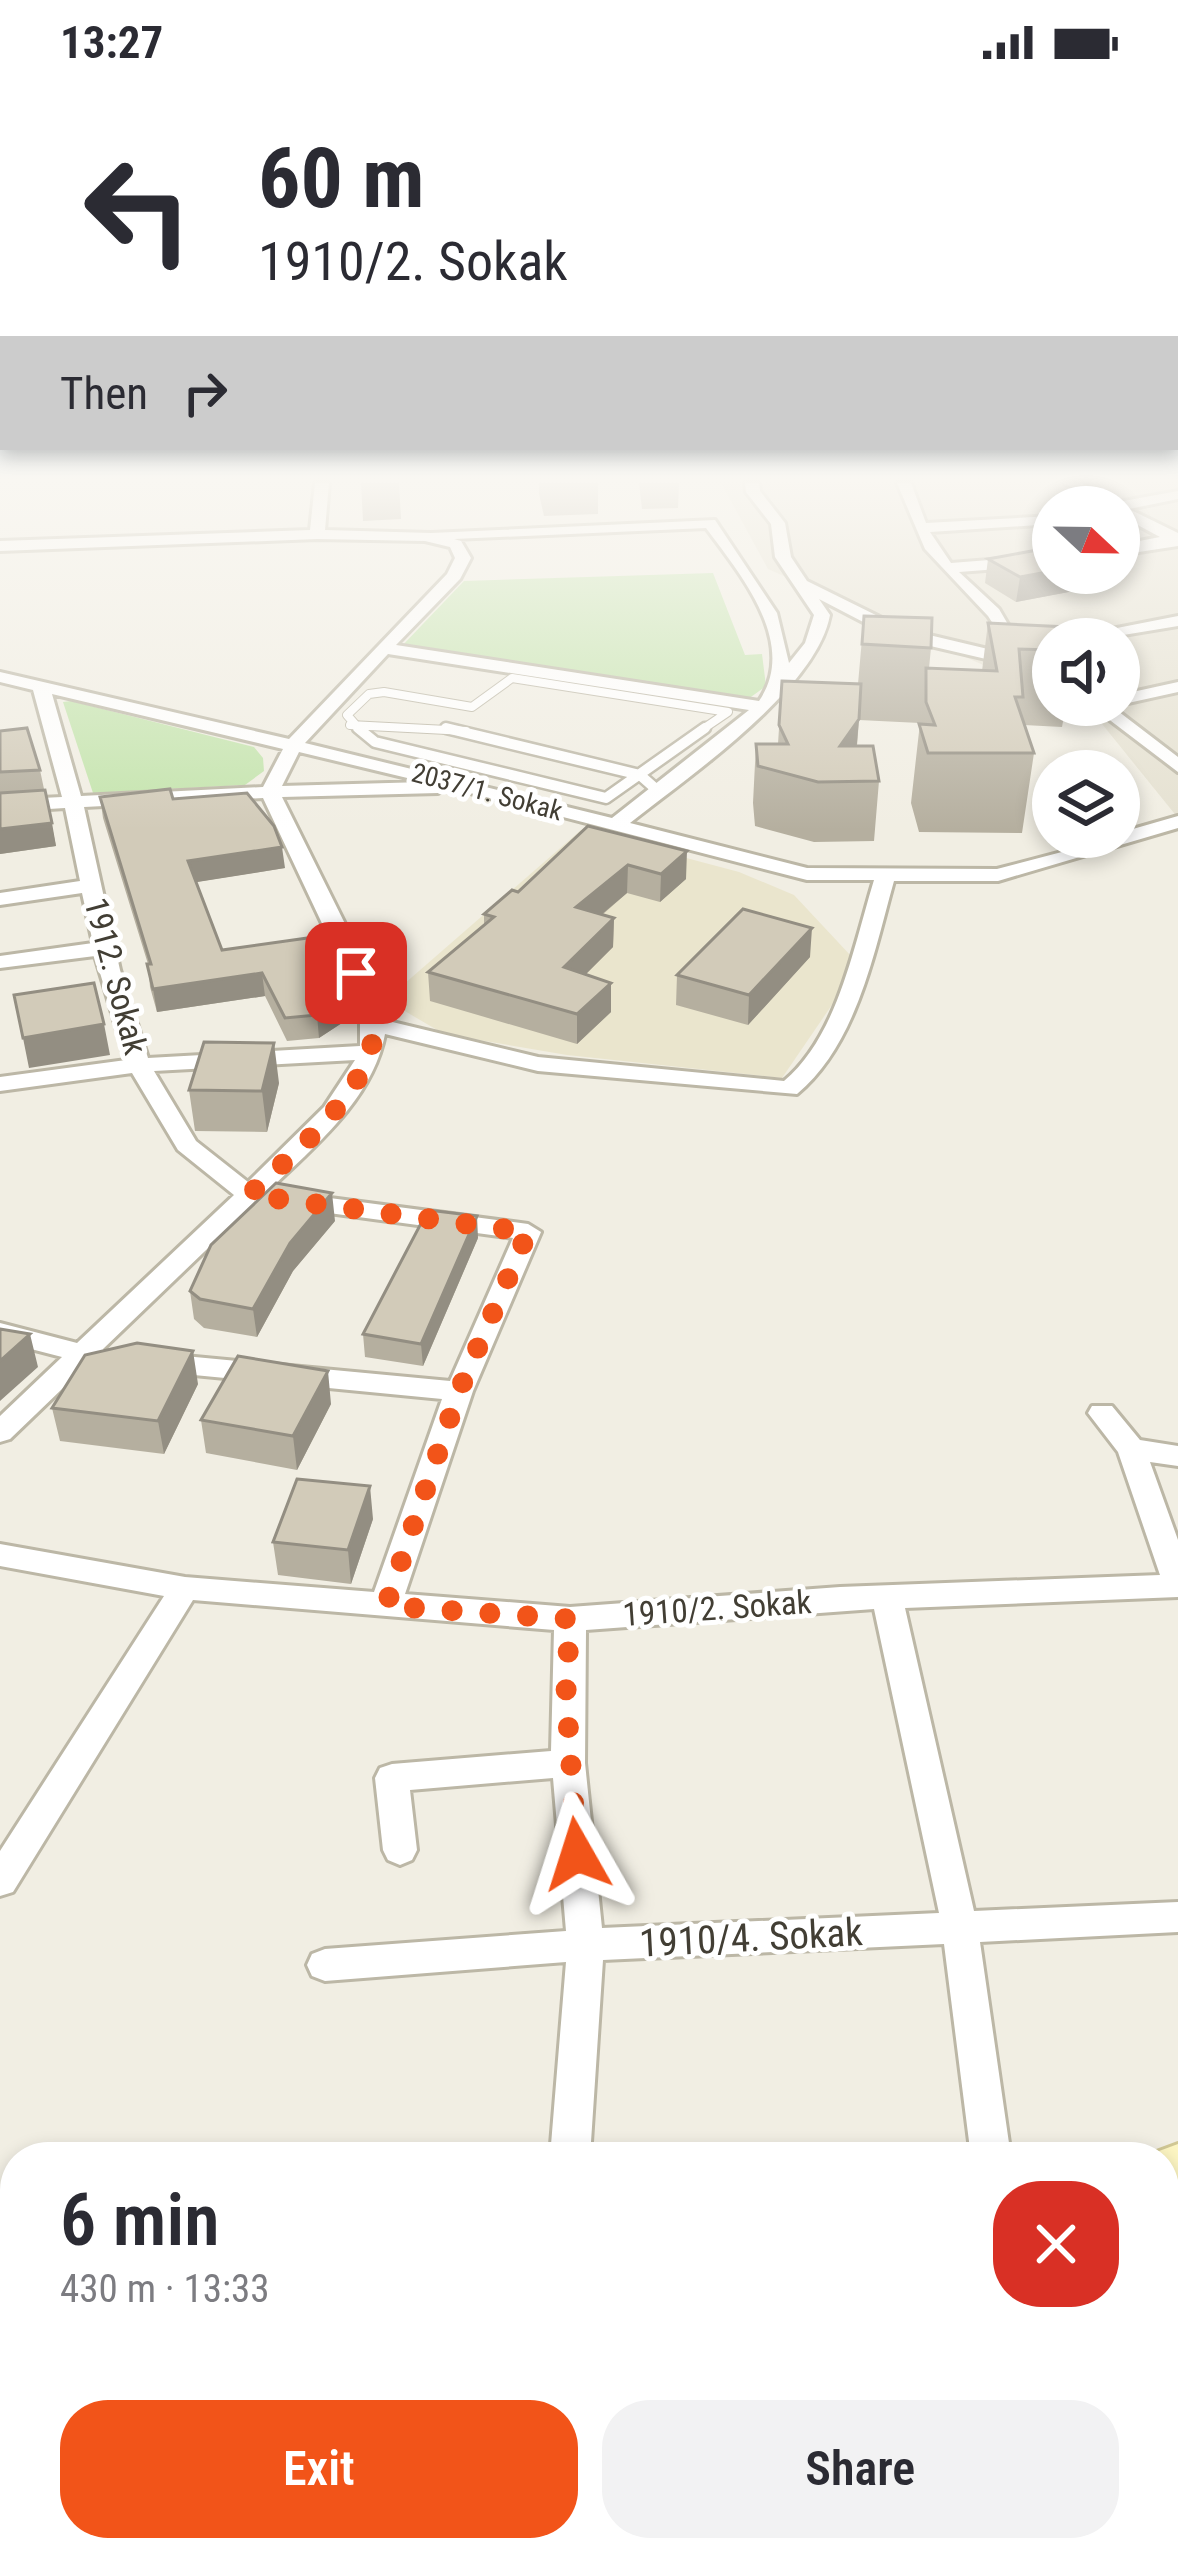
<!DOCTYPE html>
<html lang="en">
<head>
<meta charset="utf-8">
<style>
  :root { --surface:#fff; --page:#f2f2f3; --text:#2b2b33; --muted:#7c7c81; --accent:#f25419 }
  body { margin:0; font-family:"Roboto Condensed",sans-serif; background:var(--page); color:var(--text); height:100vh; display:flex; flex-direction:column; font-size:45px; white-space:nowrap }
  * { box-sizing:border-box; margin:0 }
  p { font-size:39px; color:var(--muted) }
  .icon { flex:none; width:66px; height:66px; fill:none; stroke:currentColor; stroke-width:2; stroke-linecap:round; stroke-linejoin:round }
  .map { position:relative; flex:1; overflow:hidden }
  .drawer { position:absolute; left:0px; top:2058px; width:1179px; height:420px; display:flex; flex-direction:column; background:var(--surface); border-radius:48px 48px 0 0; box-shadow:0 6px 18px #0003 }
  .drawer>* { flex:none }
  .top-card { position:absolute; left:0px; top:0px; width:1179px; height:366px; box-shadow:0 6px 18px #0003; background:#fff; color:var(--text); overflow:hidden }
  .needle { width:78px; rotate:112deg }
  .tools { position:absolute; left:1032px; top:402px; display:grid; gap:24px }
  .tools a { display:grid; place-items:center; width:108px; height:108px; border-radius:50%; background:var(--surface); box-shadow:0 6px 18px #0003; font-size:60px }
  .pin { position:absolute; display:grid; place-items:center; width:102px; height:102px; color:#fff; margin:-51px; border-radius:24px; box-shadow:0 6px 18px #0006 }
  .me { position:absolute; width:132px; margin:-66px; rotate:354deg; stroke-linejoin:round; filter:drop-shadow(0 0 9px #0008) }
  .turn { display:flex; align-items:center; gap:42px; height:252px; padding:0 60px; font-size:54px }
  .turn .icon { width:156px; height:156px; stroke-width:2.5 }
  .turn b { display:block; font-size:84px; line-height:102px }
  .then { display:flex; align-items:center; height:114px; padding:0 60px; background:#0003; gap:24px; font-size:45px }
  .round { display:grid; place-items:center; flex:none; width:126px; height:126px; border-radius:48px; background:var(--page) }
  .head { display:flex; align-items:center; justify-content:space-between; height:204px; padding:0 60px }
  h1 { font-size:72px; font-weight:600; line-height:90px }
  .button { display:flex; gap:24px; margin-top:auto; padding:24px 60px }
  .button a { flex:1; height:138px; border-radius:48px; background:var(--accent); color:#fff; font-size:48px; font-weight:600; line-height:138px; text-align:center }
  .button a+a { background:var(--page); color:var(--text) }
  .status { display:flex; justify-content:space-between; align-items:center; height:84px; padding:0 60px; background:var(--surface); direction:ltr }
  .status svg { height:33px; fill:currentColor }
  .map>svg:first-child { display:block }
  .residential { fill:#e5e1d1; fill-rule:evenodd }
  .education { fill:#eae5cd }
  .green { fill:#c4e4ad }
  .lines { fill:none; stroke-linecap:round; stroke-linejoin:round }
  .lane-far1-casing { stroke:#bcb7a6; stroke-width:10 }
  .lane-casing { stroke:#bcb7a6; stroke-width:15 }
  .street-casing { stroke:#bcb7a6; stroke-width:6 }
  .secondary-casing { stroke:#d0c794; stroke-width:6 }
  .lane-far1 { stroke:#fff; stroke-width:8 }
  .lane { stroke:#fff; stroke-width:10 }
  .street { fill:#fff; fill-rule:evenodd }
  .secondary { fill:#fcf5c2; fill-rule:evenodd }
  .wall { fill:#b5af9f }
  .shaded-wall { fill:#938e82 }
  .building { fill:#d2cbb9; stroke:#938e82; stroke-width:3 }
  .route { stroke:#f25419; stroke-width:21; stroke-dasharray:0 37.8 }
  .labels { text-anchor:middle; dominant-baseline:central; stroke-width:10; stroke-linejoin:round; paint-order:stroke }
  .far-street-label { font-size:27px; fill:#423e34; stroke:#fff }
  .street-label { font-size:33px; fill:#423e34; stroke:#fff }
  .near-street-label { font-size:39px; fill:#423e34; stroke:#fff }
</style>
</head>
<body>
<div class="status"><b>13:27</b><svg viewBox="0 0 49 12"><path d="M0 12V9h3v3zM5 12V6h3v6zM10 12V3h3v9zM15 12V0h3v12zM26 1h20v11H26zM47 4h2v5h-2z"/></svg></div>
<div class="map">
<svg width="1178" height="2478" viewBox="0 0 1178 2478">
  <rect width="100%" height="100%" fill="#f1eee3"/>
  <path class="residential" d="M721 399H1178V734L1094 630 1073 621H1119V555H1053V612L768 485ZM1053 423H1119V489H1053Z"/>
  <path class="education" d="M581 746 739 788 794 811 852 873 838 912 782 994 567 971 444 950 403 926 396 907Z"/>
  <path class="green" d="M713 489 745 571 762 570 766 602 744 618 400 564 464 497Z
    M71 617 254 663 263 674 264 687 245 701 93 709 63 618Z"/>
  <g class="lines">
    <defs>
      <path id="lane-far1" d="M350 641 466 647
        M361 647 347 631 369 610 384 608 472 623 512 594 728 628 700 647"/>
      <path id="lane" d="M358 644 375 658 606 714 705 644
        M446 644 640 691 657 706"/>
      <path id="street" d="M315 399H329L325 446 431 449 715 436 777 529 789 579 805 559 814 531 775 473 771 440 746 408 745 399H759L760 407 785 439 791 473 807 497 904 545 1013 571 988 532 925 465 897 399H911L926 439 1053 432V440L930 448 951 479 1053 471V481L959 488 999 525 1020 561 1053 581V593L1027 580 1020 583 892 553 819 515 830 531C816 606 689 692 630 739L807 784 997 785 1119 753V749L1178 732V744L998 797H894C874 868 857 960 797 1010L538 987 385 950C373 1015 314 1063 269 1106L528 1140 541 1148 473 1307 405 1510 570 1523 840 1503 1160 1491 1118 1368 1088 1329 1092 1322H1112L1140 1356 1178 1362V1382L1150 1378 1178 1456V1513L905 1524 974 1827 1178 1818V1848L980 1858 1011 2073H971L944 1860 603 1876 590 2073H550L566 1878 325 1897 312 1892 307 1881 312 1870 325 1865 566 1847 553 1694 410 1706 417 1766 412 1776 400 1781 388 1776 383 1766 375 1694 380 1684 392 1680 551 1667 554 1546 193 1516 13 1808 0 1812V1767L164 1512 0 1482V1460L185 1493 374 1508 442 1315 163 1288 149 1279 163 1270 450 1297 513 1154 255 1119 103 1265 108 1272 104 1278 88 1280 10 1355 0 1358V1332L62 1273 0 1257V1239L77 1259 234 1111 178 1066 132 989 0 1007V993L126 976 95 872 0 884V872L93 859 82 809 0 821V809L80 797 65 724 0 728V716L62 713 33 606 0 598V588L289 655 447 490 455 474 450 463 425 457 317 455 0 467V457L310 446ZM706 444C740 490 799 559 759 617L396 561 460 495 471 474 461 457 454 455ZM388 570 749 626 612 734 305 659ZM52 610 283 665 263 703 81 712ZM299 668 424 698 282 702ZM447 703 807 796H874C854 861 838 952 784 997L538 973 384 936 359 868 282 713 438 709ZM263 714 351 901 360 929V962L148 974 120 886 84 723ZM355 976 324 1023 248 1098 196 1057 154 987ZM874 1525 939 1829 602 1844 585 1679 586 1546Z
        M1064 399H1082L1118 418 1178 407V415L1129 425 1178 449V462L1119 471V461L1160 453 1119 431V423H1105Z
        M1178 532V542L1099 555H1061Z
        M1178 598V608L1119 621H1118L1119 611Z
        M1090 621H1110L1178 673V688Z
        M270 2463H322L316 2478H264Z"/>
      <path id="secondary" d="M1178 2060V2114L1164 2117V2073H1143Z
        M0 2110H15V2166H0Z"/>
    </defs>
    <use href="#lane-far1" class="lane-far1-casing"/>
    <use href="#lane" class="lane-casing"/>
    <use href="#street" class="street-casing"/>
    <use href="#secondary" class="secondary-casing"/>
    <use href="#lane-far1" class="lane-far1"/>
    <use href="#lane" class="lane"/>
    <use href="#street" class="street"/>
    <use href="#secondary" class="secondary"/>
  </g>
  <path class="wall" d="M361 399H399L401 435 363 437Z
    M539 399H598V430L544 432 539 410Z
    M639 399H679L678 424 642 425Z
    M988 475 1074 507 1016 518 985 499Z
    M864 532 931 564 929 584 982 587 988 539 1053 555V621H1066L1062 643 1024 641 1034 669 1022 749 919 748 911 719 920 639 859 636 857 662 879 697 874 757 814 758 755 742 753 719 756 660H778L782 597 858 600Z
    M0 647 40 686 56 762 0 770Z
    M100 713 285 784 196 798 222 866 343 914 345 937 319 954 287 957 265 912 157 928 150 903 148 880 103 734Z
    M588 742 686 795 660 818 627 809 602 831 614 834 613 863 586 890 611 928 577 960 430 917 428 888 484 841V830L518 808Z
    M810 873 748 941 676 921 677 891Z
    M279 999 267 1048 195 1047 189 1006Z
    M335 1137 293 1187 257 1253 204 1244 194 1235 190 1207Z
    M478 1154 423 1282 365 1273 363 1250Z
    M198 1300 164 1370 60 1357 52 1324Z
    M331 1320 297 1386 206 1369 201 1336Z
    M373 1435 351 1500 278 1491 273 1458Z"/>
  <path class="shaded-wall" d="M1053 487V489H1076L1074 507 1016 518 1020 493Z
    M859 635 854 693 840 662Z
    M52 739 56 762 0 770V745Z
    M282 763 285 784 191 799 188 777Z
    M687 767 686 795 660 818 661 790Z
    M628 781 627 809 576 852V823Z
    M614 834 613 863 564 912V883Z
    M812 844 810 873 748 941 749 911Z
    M262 889 265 912 157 928 153 905Z
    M611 899V928L577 960V930Z
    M343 914 345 937 319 954 317 931Z
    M104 940 110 971 29 984 23 954Z
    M274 959 279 999 267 1048 262 1007Z
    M332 1109 335 1137 293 1187 257 1253 253 1225 290 1159Z
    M477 1132 478 1154 423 1282 421 1260Z
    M30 1250 38 1283 0 1317V1277Z
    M193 1267 198 1300 164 1370 158 1337Z
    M328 1287 331 1320 297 1386 293 1352Z
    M370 1402 373 1435 351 1500 348 1466Z"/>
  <path class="building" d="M1048 464 1053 467V487L1020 493 988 475Z
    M864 532 932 534 931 564 862 560Z
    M988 539 1068 543 1071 555H1053V566L1019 565 1023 613H1015L1034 669H928L919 640 935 641 926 618V584L997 587Z
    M782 597 861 600 859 635 840 662H873L879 697 818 698 758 682 756 660H788L779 641Z
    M27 644 40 686 0 688V647Z
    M170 705 173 715 247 709 274 742 282 763 188 777 222 866 322 852 343 914 317 931 285 934 262 889 153 905 147 880H151L100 713Z
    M45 706 52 739 0 745V709Z
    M588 742 687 767 661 790 628 781 576 823 614 834 564 883 611 899 577 930 428 888 494 833 484 830 512 806 518 808Z
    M743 825 812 844 749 911 677 891Z
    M94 899 104 940 23 954 14 911Z
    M204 958 274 959 262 1007 189 1006Z
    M276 1099 332 1109 290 1159 253 1225 200 1215 190 1207 211 1161Z
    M428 1126 477 1132 421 1260 363 1250Z
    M0 1245 30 1250 0 1277Z
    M137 1259 193 1267 158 1337 52 1324 85 1271Z
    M238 1272 328 1287 293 1352 201 1336Z
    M297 1395 370 1402 348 1466 273 1458Z"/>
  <linearGradient id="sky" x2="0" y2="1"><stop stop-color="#8bbaea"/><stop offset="0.53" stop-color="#f9f7f2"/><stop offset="1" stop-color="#f9f7f2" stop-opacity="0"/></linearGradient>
  <rect width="1178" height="746" fill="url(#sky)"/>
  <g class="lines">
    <path class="route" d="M356 889C363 903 373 917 374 932 381 1001 294 1068 249 1111L528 1148 459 1307 386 1522 570 1535 566 1608 577 1770"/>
  </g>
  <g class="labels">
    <g class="far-street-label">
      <text transform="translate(487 708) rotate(15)">2037/1. Sokak</text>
    </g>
    <g class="street-label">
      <text transform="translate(116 892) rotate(75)">1912. Sokak</text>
      <text transform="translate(717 1524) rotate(-4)">1910/2. Sokak</text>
    </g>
    <g class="near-street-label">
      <text transform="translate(751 1854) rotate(-3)">1910/4. Sokak</text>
    </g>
  </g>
</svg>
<div class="tools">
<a><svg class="needle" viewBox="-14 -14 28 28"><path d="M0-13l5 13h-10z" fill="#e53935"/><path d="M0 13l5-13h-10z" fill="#7c7c81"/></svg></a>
<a><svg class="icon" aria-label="sound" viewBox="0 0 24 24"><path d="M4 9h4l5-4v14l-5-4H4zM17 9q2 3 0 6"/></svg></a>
<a><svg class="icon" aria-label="layers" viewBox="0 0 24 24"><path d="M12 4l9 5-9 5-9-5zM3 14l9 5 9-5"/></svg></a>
</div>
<div class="pin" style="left:356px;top:889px;background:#d93025"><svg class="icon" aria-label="arrive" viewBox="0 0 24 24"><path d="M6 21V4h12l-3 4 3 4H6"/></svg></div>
<svg class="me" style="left:577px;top:1770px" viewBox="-20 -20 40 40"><path d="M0-17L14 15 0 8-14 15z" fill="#f25419" stroke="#fff" stroke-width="4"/></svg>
<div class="top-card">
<div class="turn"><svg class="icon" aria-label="left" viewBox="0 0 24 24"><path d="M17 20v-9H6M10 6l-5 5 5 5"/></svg><div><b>60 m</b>1910/2. Sokak</div></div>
<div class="then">Then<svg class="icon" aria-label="right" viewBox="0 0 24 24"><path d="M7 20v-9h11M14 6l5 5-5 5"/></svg></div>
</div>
<section class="drawer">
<div class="head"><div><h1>6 min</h1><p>430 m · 13:33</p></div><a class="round" style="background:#d93025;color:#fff"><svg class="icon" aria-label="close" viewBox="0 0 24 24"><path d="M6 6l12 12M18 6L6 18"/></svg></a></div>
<div class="button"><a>Exit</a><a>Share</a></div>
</section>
</div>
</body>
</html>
